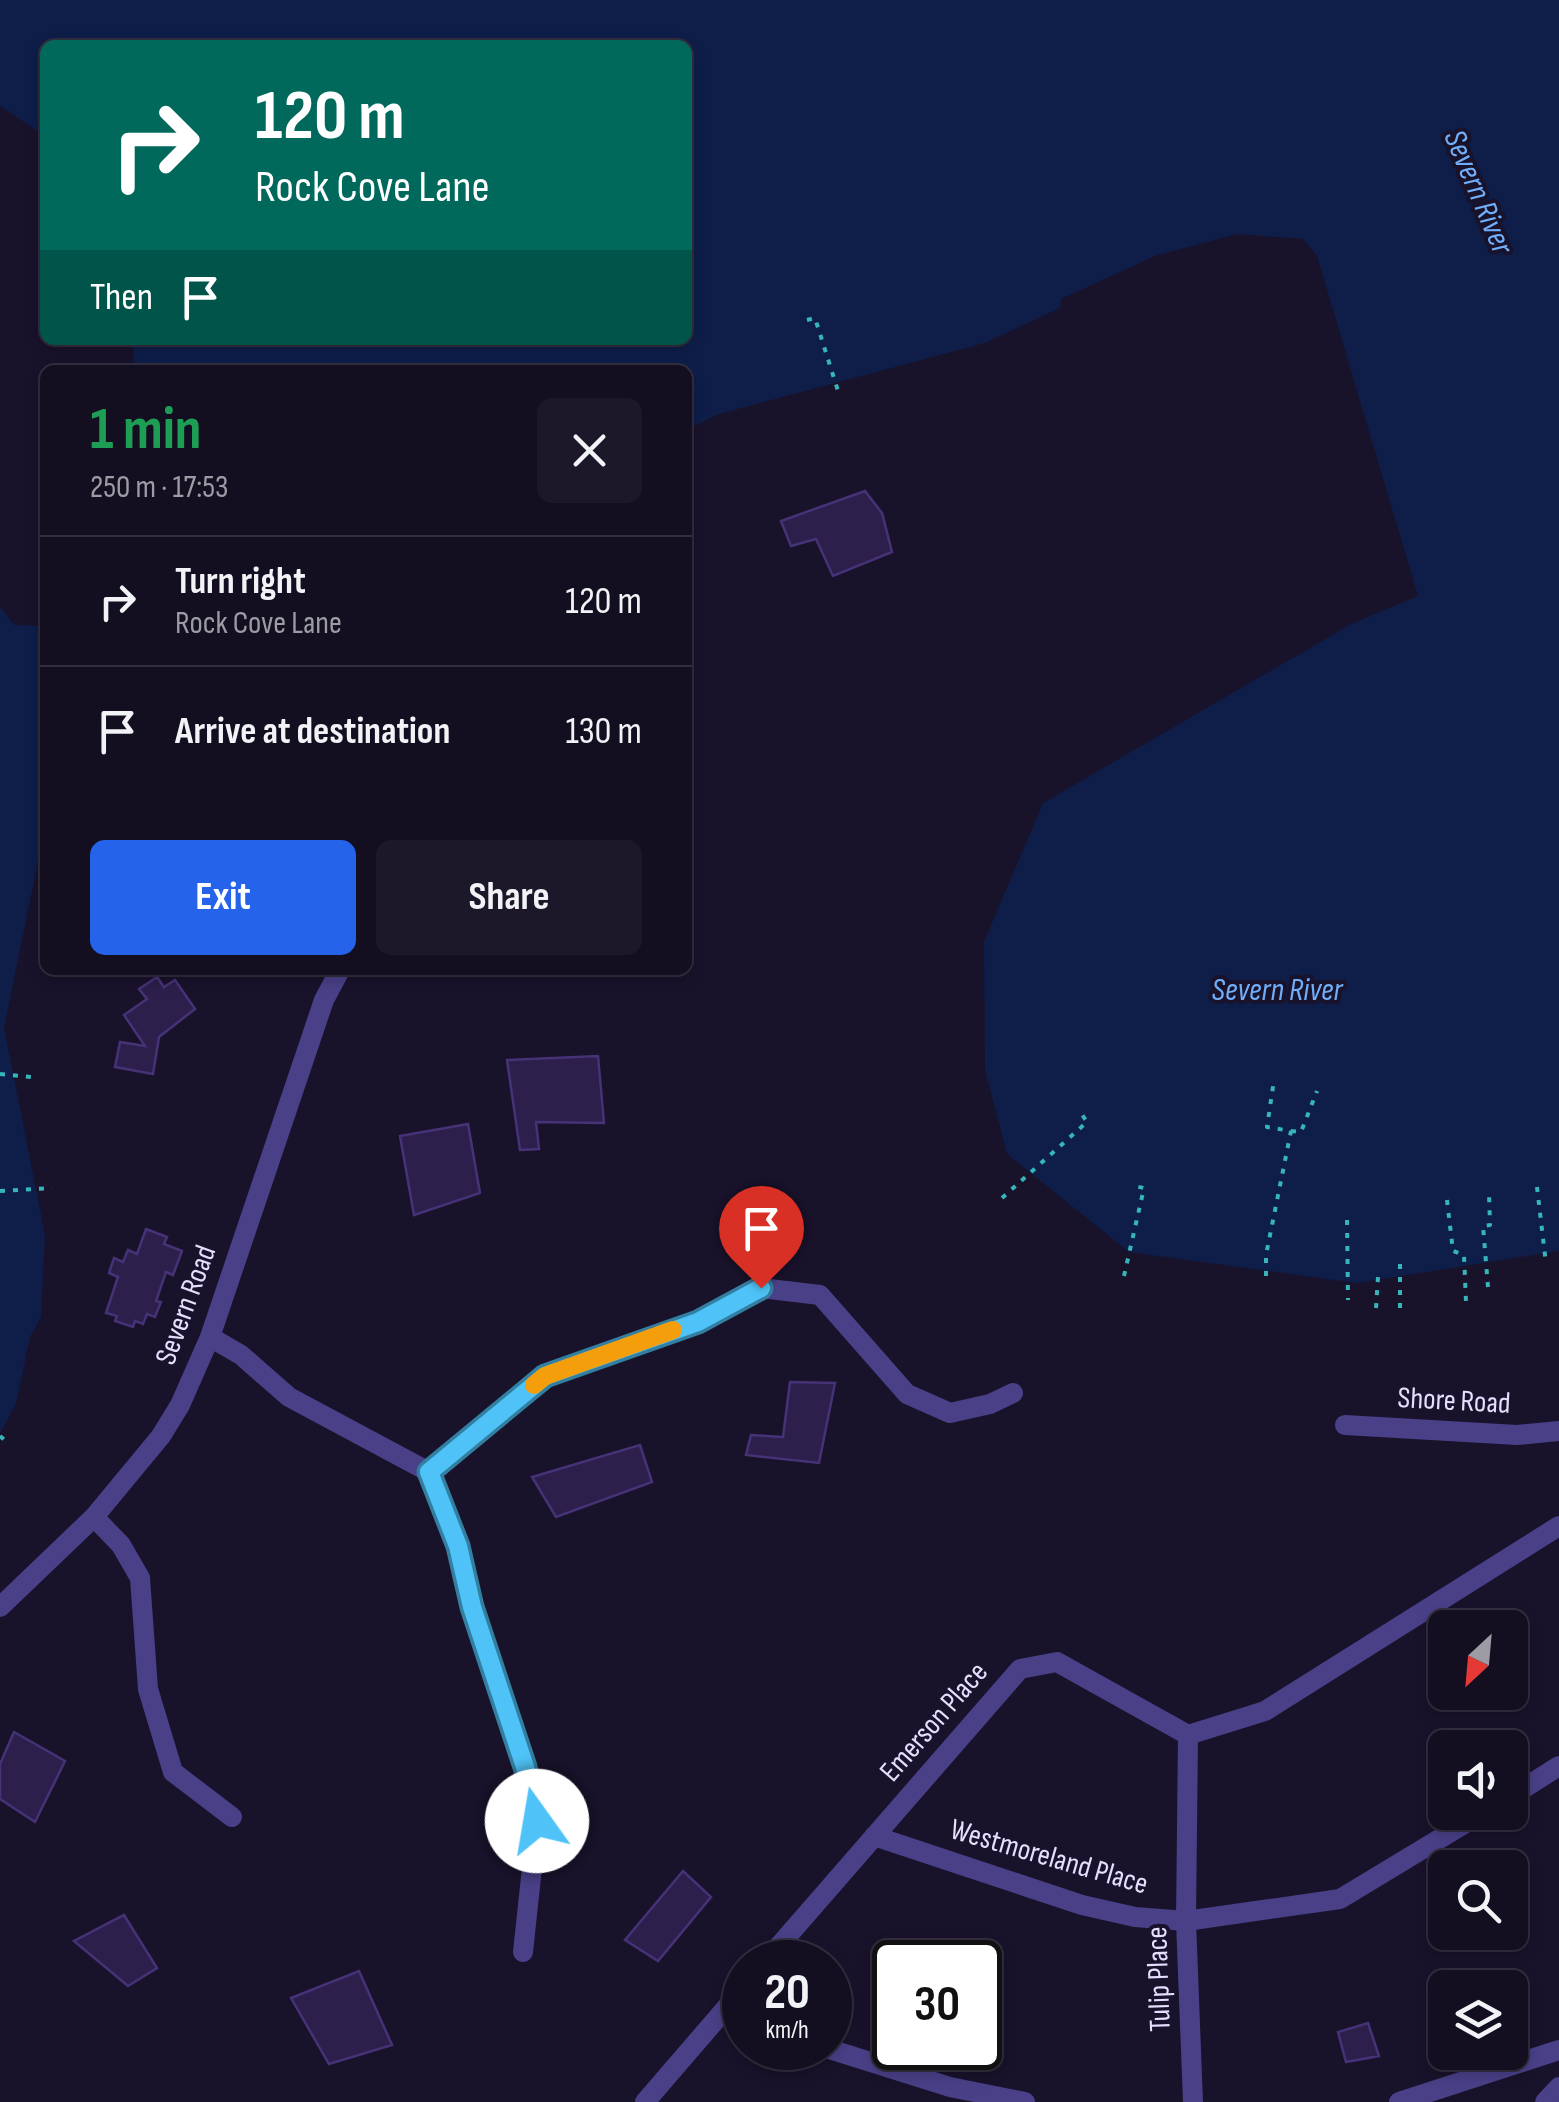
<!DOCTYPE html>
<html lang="en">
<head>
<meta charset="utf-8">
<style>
  :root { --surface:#130e20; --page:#1c1729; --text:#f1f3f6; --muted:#9d9ca5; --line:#322e3e; --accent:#2563eb }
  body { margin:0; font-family:"Sofia Sans Condensed",sans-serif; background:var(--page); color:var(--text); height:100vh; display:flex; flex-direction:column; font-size:38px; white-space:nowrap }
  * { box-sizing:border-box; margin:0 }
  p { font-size:32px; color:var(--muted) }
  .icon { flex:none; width:55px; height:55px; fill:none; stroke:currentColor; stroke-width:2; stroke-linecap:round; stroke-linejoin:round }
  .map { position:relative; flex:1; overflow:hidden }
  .details { position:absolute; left:40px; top:365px; width:652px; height:610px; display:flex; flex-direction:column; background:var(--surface); border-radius:15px; box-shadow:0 5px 15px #0003,0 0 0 2px var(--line) }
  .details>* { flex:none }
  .top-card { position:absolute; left:40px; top:40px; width:652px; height:305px; border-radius:15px; box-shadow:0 5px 15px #0003,0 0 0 2px var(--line); background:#00695c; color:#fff; overflow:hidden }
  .needle { width:65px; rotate:206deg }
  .controls { position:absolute; left:1428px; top:1610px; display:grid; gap:20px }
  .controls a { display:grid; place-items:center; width:100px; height:100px; border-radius:15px; background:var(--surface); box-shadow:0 5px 15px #0003,0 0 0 2px var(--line); font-size:50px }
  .speed { position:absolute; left:722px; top:1940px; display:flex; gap:20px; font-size:50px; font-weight:700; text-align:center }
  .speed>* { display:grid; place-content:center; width:130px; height:130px; border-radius:50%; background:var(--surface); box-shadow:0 5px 15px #0003,0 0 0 2px var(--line); line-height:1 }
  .speed small { font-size:25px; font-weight:400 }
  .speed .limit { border:5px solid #111; border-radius:15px; background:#fff; color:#111 }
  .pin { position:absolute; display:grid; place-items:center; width:85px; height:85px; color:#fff; margin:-102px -42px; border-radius:50% 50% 50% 0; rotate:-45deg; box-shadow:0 0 10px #0007 }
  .pin .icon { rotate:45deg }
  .me { position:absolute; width:110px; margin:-55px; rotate:347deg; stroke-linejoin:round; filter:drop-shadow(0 0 8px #0008) }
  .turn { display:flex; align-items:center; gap:35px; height:210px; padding:0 50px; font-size:45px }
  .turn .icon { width:130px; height:130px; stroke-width:2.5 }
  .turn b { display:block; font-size:70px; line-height:85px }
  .then { display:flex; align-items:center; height:95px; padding:0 50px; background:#0003; gap:20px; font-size:38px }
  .round { display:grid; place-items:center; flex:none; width:105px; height:105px; border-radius:15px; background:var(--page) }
  .head { display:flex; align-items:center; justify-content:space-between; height:170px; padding:0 50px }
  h1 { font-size:60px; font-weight:700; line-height:75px; color:#1e9e55 }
  .cta { display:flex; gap:20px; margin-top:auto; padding:20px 50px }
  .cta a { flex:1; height:115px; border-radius:15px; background:var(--accent); color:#fff; font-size:40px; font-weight:700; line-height:115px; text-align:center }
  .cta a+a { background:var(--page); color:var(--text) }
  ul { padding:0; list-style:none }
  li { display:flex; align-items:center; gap:30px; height:130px; padding:0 50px; border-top:2px solid var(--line) }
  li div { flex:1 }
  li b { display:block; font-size:38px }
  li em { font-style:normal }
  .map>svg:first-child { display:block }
  .water { fill:#0e1e49 }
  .building { fill:#2c1f4c; stroke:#463276; stroke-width:2.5 }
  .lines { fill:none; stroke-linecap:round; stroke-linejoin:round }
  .path { stroke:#36b6ba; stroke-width:4; stroke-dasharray:5 8; stroke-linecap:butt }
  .street { stroke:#494088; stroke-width:20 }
  .route-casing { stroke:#337fa1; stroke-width:25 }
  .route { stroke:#4fc3f7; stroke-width:18 }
  .slow { stroke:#f59e0b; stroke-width:18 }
  .labels { text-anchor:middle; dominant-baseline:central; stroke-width:8; stroke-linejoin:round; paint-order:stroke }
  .street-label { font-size:30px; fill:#e5defe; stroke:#19122b }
  .water-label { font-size:32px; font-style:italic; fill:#70aef9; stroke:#19122b }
</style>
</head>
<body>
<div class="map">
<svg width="1559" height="2102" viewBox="0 0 1559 2102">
  <rect width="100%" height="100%" fill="#19122b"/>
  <path class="water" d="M0 0H1559V1251L1357 1283 1129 1252 1007 1154 985 1070 984 942 1043 803 1353 623 1418 596 1317 256 1303 239 1237 234 1155 256 1061 299 1060 308 985 343 719 414 688 429V370H132L134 352 131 340H688V45H45V136L0 106Z
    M0 606 14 625 45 626V854L39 857 4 1028 45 1235 41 1317 30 1337 16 1404 0 1433Z"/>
  <path class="building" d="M865 491 882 513 892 552 833 576 816 539 791 546 781 521Z
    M157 977 164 987 175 980 195 1009 159 1037 153 1074 115 1067 120 1042 145 1046 124 1015 147 999 139 989Z
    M598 1056 604 1123 536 1122 539 1149 520 1150 507 1060Z
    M468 1124 480 1193 414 1215 400 1136Z
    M146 1229 167 1237 164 1244 182 1251 173 1275 166 1272 156 1301 161 1302 155 1317 147 1314 143 1324 135 1321 133 1327 115 1321 117 1316 106 1313 118 1277 109 1273 114 1258 123 1262 128 1250 137 1254Z
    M790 1382 835 1383 819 1463 746 1455 751 1435 783 1437Z
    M640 1445 652 1482 556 1517 532 1477Z
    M14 1732 65 1761 35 1822 0 1799V1764Z
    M683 1871 711 1897 658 1961 625 1940Z
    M124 1915 157 1968 128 1986 74 1941Z
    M359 1971 392 2045 329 2064 291 1998Z
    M1368 2023 1379 2056 1346 2062 1338 2032Z"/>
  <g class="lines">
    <path class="path" d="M807 320 815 318 839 394
      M0 1074 31 1077
      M1291 1131 1301 1132 1317 1091
      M1537 1187 1546 1264
      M0 1191 52 1188
      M1002 1198 1087 1122 1081 1113
      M1447 1200 1453 1251 1464 1255 1466 1302
      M1347 1220 1348 1300
      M1400 1264V1315
      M1124 1276 1144 1188 1134 1186
      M1266 1276V1255L1291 1131 1267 1127 1274 1080
      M1488 1287 1483 1226 1490 1225 1489 1193
      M1376 1308 1378 1277
      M0 1436 9 1444"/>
    <path class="street" d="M210 1337 241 1355 289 1397 429 1472
      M1345 1425 1517 1435 1559 1431
      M429 1472 545 1376 698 1322 761 1288 820 1295 907 1394 950 1413 990 1404 1013 1393
      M429 1472 458 1546 472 1607 525 1767 537 1821 523 1952
      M94 1517 121 1545 140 1578 148 1689 173 1772 232 1817
      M0 1607 94 1517 161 1436 180 1405 210 1337 324 1000 340 970
      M1188 1735 1186 1921 1193 2102
      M1510 1797 1559 1766
      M874 1836 1082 1905 1135 1917 1186 1921 1340 1899 1484 1812
      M765 1962 1020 1669 1057 1662 1188 1735 1265 1711 1559 1526
      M826 2048 950 2087 1025 2102
      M645 2102 745 1986
      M1399 2102 1559 2050
      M1545 2102 1559 2087"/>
  </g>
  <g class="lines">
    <defs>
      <path id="route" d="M537 1821 525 1767 472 1607 458 1546 429 1472 545 1376 698 1322 761 1288"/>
    </defs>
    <use href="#route" class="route-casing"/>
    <use href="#route" class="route"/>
    <path class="slow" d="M534 1385 545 1376 673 1330"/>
  </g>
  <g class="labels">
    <g class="street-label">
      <text transform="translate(186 1305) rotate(-70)">Severn Road</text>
      <text transform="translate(1454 1401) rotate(3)">Shore Road</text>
      <text transform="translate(934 1722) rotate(-49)">Emerson Place</text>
      <text transform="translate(1049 1857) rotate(16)">Westmoreland Place</text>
      <text transform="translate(1159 1979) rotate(-92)">Tulip Place</text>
    </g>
    <g class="water-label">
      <text transform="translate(1478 192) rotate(67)">Severn River</text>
      <text x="1277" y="990">Severn River</text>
    </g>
  </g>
</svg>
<div class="controls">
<a><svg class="needle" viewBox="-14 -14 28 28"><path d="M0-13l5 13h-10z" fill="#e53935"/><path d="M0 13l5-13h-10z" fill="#9d9ca5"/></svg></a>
<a><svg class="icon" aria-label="sound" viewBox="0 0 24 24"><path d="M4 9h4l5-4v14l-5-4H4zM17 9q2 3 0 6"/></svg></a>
<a><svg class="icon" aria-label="search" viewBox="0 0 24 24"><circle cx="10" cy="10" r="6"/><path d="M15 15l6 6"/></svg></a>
<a><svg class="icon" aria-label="layers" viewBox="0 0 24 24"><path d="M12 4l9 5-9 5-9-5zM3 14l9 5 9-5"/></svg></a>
</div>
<div class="speed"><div>20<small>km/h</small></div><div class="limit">30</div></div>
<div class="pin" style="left:761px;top:1288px;background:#d93025"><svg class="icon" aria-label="arrive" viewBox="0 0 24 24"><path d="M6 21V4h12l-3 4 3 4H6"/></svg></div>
<svg class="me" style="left:537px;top:1821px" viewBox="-20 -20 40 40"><circle r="19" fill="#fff"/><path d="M0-13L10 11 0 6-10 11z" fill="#4fc3f7"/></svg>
<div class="top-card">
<div class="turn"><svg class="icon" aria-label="right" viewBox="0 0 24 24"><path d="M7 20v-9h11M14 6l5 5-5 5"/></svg><div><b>120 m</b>Rock Cove Lane</div></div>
<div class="then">Then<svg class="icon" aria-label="arrive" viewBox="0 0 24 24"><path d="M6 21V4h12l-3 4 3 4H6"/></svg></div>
</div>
<section class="details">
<div class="head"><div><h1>1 min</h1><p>250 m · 17:53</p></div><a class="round"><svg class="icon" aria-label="close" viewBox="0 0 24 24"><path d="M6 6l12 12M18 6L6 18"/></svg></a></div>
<ul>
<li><svg class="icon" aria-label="right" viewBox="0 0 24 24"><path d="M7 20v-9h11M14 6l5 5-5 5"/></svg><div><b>Turn right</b><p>Rock Cove Lane</p></div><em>120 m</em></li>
<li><svg class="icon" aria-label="arrive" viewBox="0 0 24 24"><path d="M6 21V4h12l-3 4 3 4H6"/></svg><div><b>Arrive at destination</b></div><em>130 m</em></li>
</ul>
<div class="cta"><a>Exit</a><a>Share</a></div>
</section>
</div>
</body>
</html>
